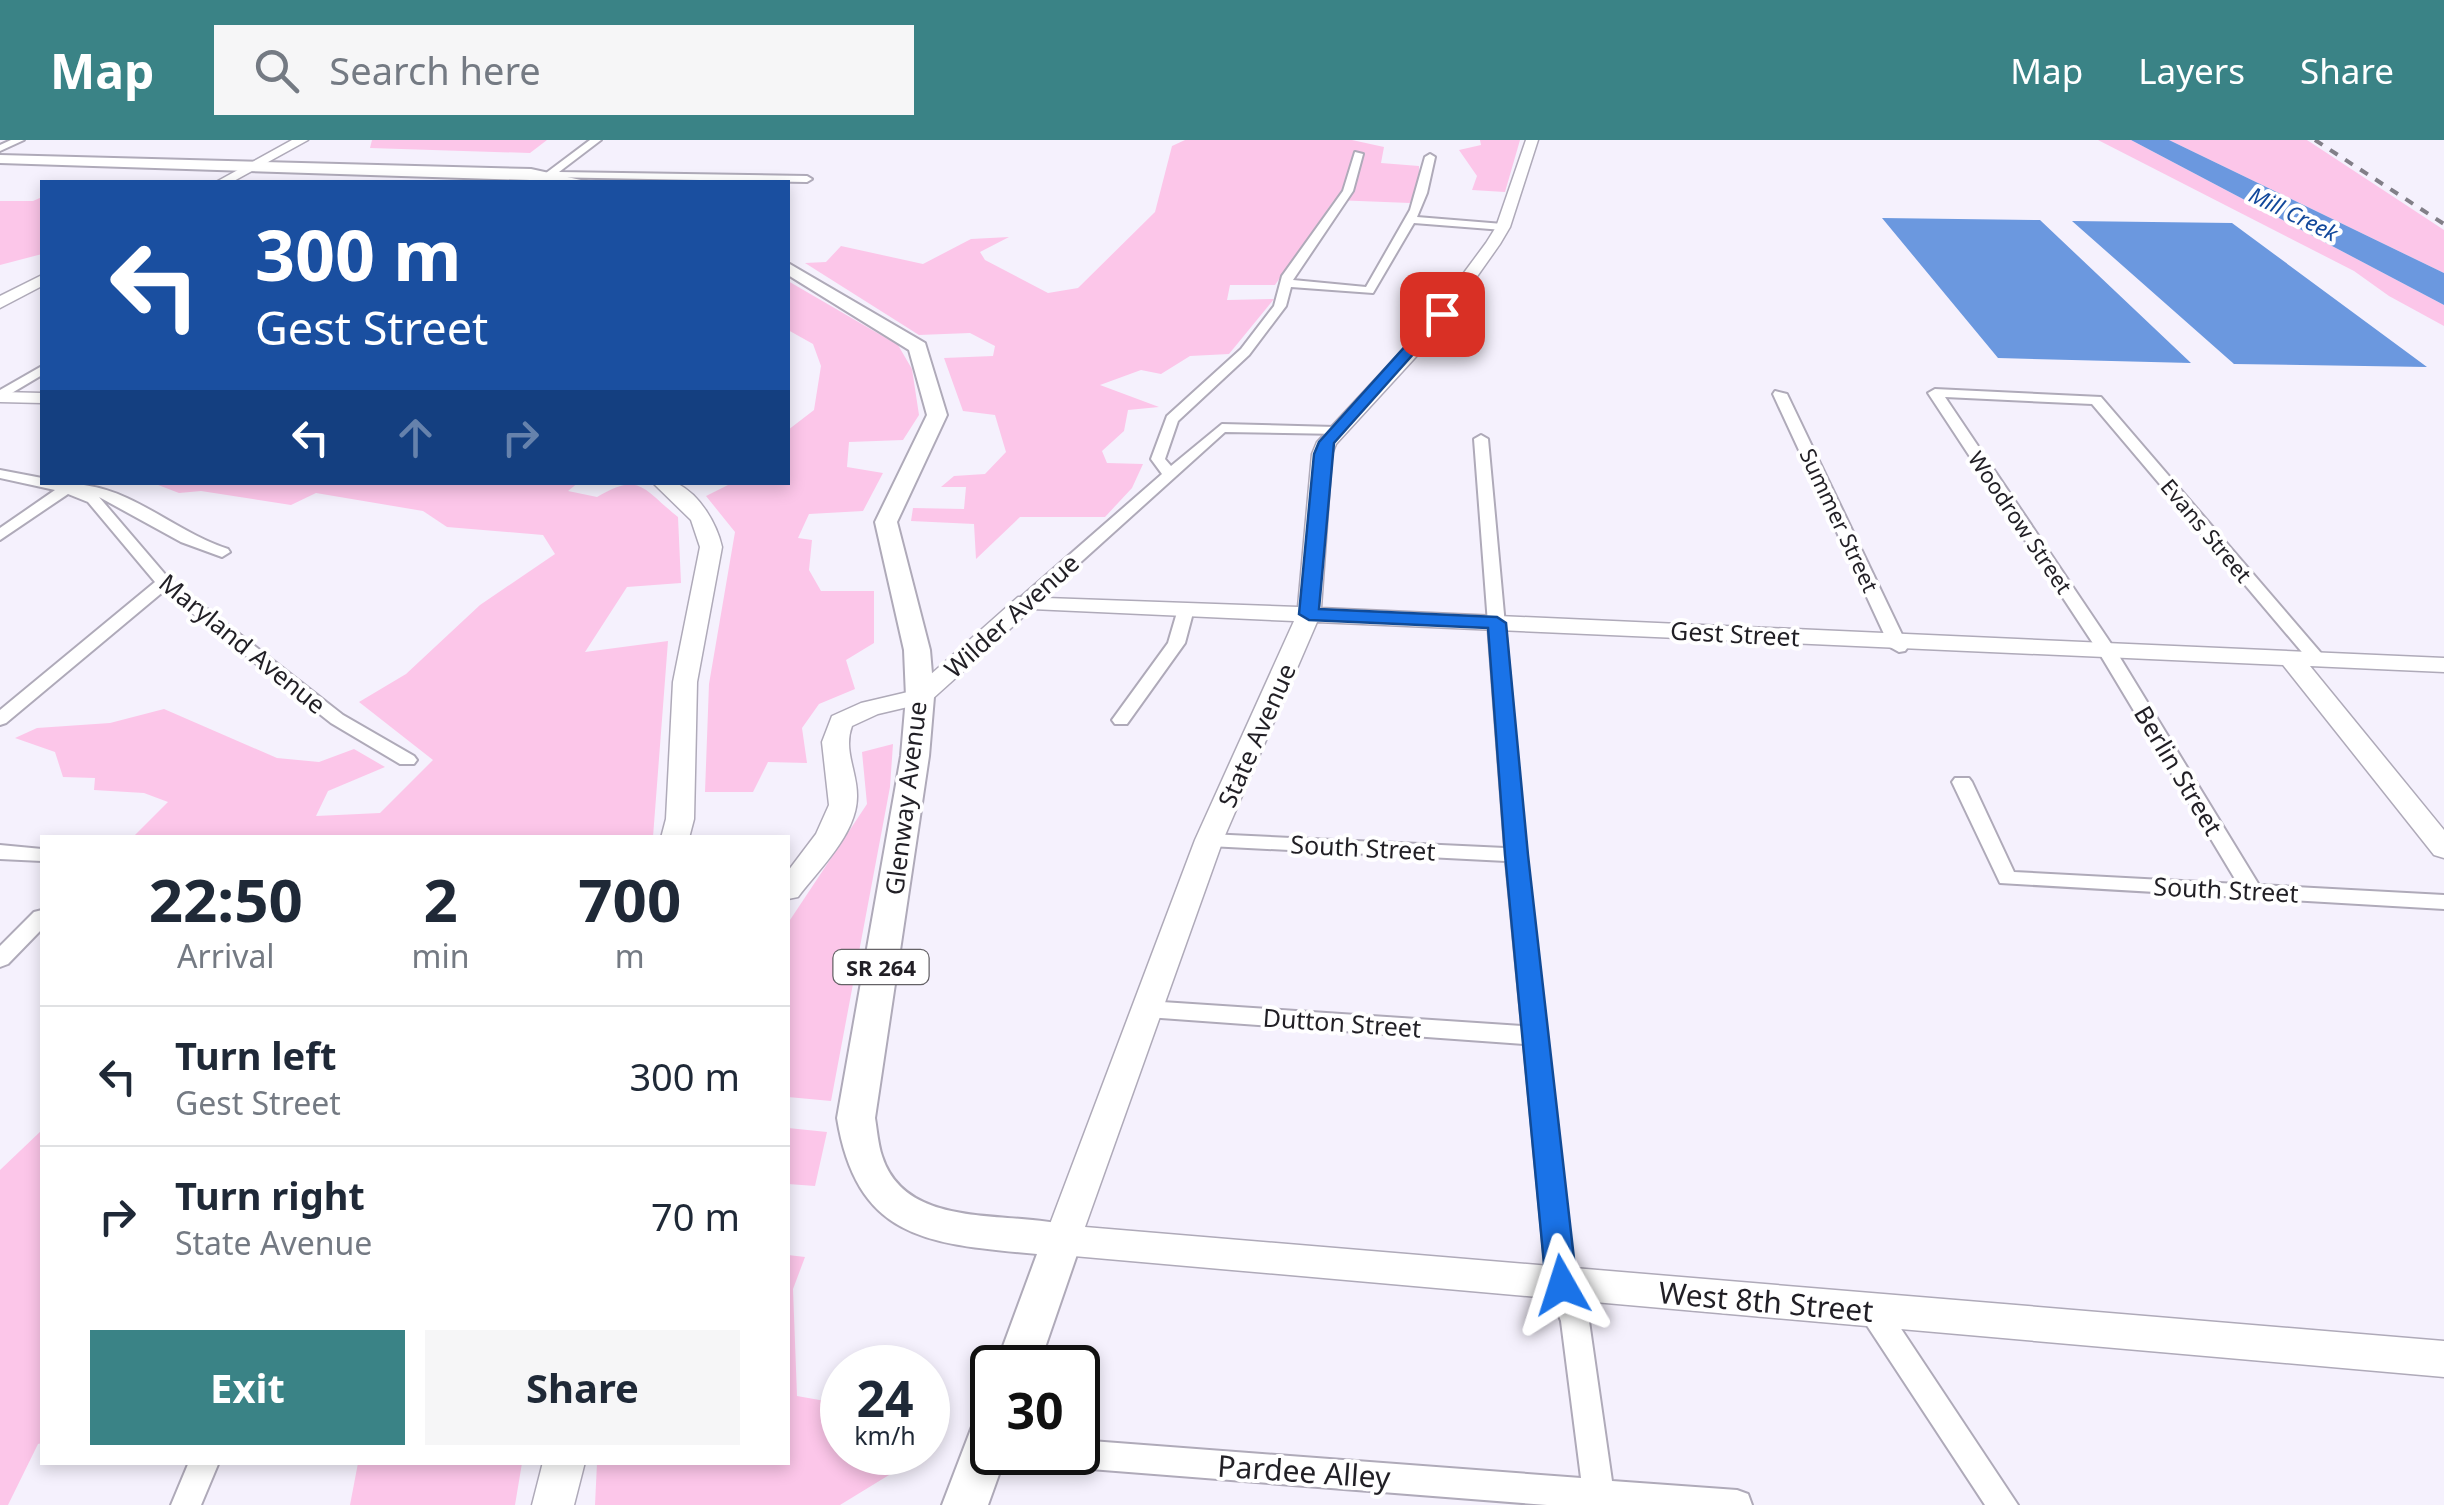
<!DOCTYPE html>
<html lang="en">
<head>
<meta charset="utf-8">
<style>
  :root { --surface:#fff; --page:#f6f6f7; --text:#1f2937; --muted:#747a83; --line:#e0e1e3; --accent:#3a8386 }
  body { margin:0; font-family:"Noto Sans",sans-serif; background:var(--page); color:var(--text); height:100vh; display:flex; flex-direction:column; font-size:38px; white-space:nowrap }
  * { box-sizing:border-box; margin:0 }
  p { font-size:32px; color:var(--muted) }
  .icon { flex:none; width:55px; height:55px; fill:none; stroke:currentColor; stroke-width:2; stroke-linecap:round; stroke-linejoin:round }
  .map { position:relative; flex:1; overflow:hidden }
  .side { position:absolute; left:40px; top:695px; width:750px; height:630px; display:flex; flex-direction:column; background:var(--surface); border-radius:0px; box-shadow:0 5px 15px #0003 }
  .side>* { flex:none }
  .banner { position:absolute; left:40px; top:40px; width:750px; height:305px; border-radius:0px; box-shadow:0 5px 15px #0003; background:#1a4fa0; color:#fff; overflow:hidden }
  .speed { position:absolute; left:820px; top:1205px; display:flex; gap:20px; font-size:50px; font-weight:700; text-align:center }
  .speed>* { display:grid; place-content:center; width:130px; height:130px; border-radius:50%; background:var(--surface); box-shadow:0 5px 15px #0003; line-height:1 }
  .speed small { font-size:25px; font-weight:400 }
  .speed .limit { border:5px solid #111; border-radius:15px; background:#fff; color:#111 }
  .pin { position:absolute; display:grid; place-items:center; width:85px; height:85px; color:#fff; margin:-42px; border-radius:20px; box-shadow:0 5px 15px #0006 }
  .me { position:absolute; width:110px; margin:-55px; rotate:354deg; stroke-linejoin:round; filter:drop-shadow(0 0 8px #0008) }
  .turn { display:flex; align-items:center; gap:35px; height:210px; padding:0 50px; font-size:45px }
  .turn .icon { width:130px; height:130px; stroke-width:2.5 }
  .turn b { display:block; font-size:70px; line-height:85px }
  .lanes { display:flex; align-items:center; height:95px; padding:0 50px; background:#0003; justify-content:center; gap:50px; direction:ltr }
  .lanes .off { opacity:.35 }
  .eta { display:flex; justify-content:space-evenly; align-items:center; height:170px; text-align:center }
  .eta b { font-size:60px; font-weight:700; line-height:70px }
  .action { display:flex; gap:20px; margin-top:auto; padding:20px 50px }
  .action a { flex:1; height:115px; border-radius:0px; background:var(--accent); color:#fff; font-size:40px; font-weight:700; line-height:115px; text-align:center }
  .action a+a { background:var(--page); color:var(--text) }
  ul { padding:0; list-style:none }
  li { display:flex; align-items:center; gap:30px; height:140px; padding:0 50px; border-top:2px solid var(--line) }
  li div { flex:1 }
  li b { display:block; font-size:38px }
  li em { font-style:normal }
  header { display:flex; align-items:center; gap:60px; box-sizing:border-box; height:140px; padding:0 50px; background:var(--accent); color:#fff }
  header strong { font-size:48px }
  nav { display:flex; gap:55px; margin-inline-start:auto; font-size:35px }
  .search { width:700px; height:90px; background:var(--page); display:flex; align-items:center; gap:25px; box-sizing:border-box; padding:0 35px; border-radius:0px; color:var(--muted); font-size:38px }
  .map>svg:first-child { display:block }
  .green { fill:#fcc6e9 }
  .water { fill:#6b98df }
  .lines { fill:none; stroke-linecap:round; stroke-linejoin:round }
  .street-casing { stroke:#afaab9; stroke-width:4 }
  .secondary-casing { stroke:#afaab9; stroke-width:3 }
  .primary-casing { stroke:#afaab9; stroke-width:4 }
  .street { fill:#fff; fill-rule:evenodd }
  .secondary { fill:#fff; fill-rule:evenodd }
  .primary { fill:#fff; fill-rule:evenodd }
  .rail { stroke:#827f88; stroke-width:4; stroke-dasharray:9 9; stroke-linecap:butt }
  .route { fill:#1a73e8; stroke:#114b97; stroke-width:2.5 }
  .labels { text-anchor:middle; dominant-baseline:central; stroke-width:8; stroke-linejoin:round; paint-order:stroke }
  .far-water-label { font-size:22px; font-style:italic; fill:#12489b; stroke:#fff }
  .far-street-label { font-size:22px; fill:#211f25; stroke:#fff }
  .shield { fill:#fff; stroke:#646266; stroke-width:2.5 }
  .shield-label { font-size:22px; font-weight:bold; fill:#211f25 }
  .street-label { font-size:25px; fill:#211f25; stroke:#fff }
  .near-street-label { font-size:30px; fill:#211f25; stroke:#fff }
</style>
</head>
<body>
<header>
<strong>Map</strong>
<div class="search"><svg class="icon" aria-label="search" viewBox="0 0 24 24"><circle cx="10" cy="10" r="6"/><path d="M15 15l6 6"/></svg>Search here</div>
<nav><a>Map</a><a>Layers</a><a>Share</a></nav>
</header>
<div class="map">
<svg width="2444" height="1365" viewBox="0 0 2444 1365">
  <rect width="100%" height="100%" fill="#f5f1fd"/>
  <path class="green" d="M372 0H547L530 13 370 8Z
    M1185 0H1352L1384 7 1381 23 1419 26V43L1410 63 1334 60 1275 145H1230L1227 160 1274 159 1229 214 1190 216 1161 234 1141 230 1100 245 1159 267 1128 270 1124 291 1102 311 1107 323 1143 324 1132 348 1105 377H1020L976 419 974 384 911 381 913 368 964 369 966 347H941L954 336 985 334 1006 312 995 275 963 271 944 218 993 216 995 206 970 193 919 195 805 123 826 122 841 106 923 124 971 99 1009 97 980 112 985 120 1048 153 1078 148 1155 72 1172 6Z
    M1480 0H1520L1505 52 1472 50 1477 36 1459 10 1481 5Z
    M2098 0H2131L2444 165V186L2389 156 2354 131Z
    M2169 0H2307L2444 90V133Z
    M42 57V114L0 125V61H33Z
    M788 141 898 205 912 229 919 275 903 300 849 302 847 327 883 333 863 371 809 374 798 398 812 400 809 430 821 451H874V503L846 520 855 549 819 564 802 588 807 623 768 622 753 652H705L709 544 735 392 706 356 732 343 788 342V290L814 270 821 226 813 204 788 190Z
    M579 342 568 351 597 357C640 331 643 349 678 377L681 443 627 447 585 512 668 501 653 697H133L168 662 144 653 94 650 95 638 63 637 55 612 15 598 37 588 110 583 164 569 277 618 319 622 354 609 385 627 328 651 316 676 380 673 433 620 359 562 406 534 480 465 555 414 543 395 447 387 423 371 316 353 291 365 201 351 179 353 153 343Z
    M893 604 890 647 831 961 788 957V783L867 664 862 612Z
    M788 988 827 992 815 1046 788 1044Z
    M42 990V1303L38 1304 8 1365H0V1030Z
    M788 1115 805 1117 793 1149 797 1256 842 1264V1312L907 1313V1324L840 1365H595L597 1323 788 1322Z
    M358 1323V1322L522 1323 515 1365H350Z"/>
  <path class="water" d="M2131 0H2169L2444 133V165Z
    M1882 78 2040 80 2191 223 1998 218Z
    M2072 81 2232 83 2427 227 2234 224Z"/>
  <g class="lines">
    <defs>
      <path id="street" d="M11 0H24L0 11V5Z
        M590 0H601L559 32 807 36 812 39 807 42 546 37V33Z
        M1355 12 1363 14 1353 51 1293 140 1366 147 1410 70 1425 17 1430 14 1435 17 1427 53 1417 77 1503 84 1508 87 1503 90 1414 83 1373 153 1291 147 1286 166 1249 215 1178 281 1165 319 1171 326 1222 284 1335 287 1340 288V294L1225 292 1032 466H1020V458L1162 334 1151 319 1167 276 1241 209 1274 166 1282 136 1343 51Z
        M42 226V235L0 260V250Z
        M1935 249 2101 257 2327 520 2318 525 2312 524 2092 264 1945 257 2116 511 2259 745 2444 755V769L2000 743 1952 642 1955 638H1969L1972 642 2014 732 2238 744 2098 511 1928 253Z
        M1775 251 1787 254 1908 507 1905 511 1899 512 1890 507 1773 254Z
        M1481 295 1488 299 1526 715 1575 1145 1589 1181 1612 1341 1737 1350 1748 1354 1752 1365H1547L1052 1326 1041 1322 1037 1312H1078V1300L1581 1338 1561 1181 1547 1145 1524 904 1147 877 1139 875 1136 869 1139 863 1147 861 1522 886 1506 721 1209 706 1199 700 1209 694 1505 708 1474 299Z
        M0 330 42 338V342C72 342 100 345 127 358 162 374 191 397 228 409L230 412 222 417 181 402 99 357 170 440 343 575 414 616 417 620 414 624H400L331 583 164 451 6 583 0 585V570L155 442 88 362 68 354 0 400V388L55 350 0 338Z
        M1186 464 1194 469 1185 503 1127 584H1115L1112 580 1168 503 1178 469Z
        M0 705 42 709V721L0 719Z
        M42 770V789L8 824 0 827V806L34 772Z
        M1872 1157 1882 1160 2018 1365H1985L1862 1178 1858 1169 1862 1160Z
        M189 1322H219L201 1365H171Z"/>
      <path id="secondary" d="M292 0H308L232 42H216Z
        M1526 0H1538L1510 87 1500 104 1435 196 1336 304 1332 314 1321 468 2444 518V532L2310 526 2444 690V718L2434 715 2283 525 1317 482 1223 700 1085 1087 2444 1201V1237L1062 1115 1049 1111 1044 1100 1195 700 1294 481 1032 469 929 562 878 574 852 586C843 610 857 631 857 655 858 693 819 729 798 757L788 759V731L816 694 829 665 822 602 832 576 861 563 912 551 1018 457 1298 467 1312 314 1317 302 1423 188 1486 103 1496 87Z
        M42 135V146L0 168V156Z
        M0 252 42 253V263L0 262Z
        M652 342C660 342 671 341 678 344 700 355 717 384 722 407L697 542 694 679 689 698H661L666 679 673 542 700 407 691 380Z
        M543 1322H585L574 1365H532Z"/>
      <path id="primary" d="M0 15 531 29 590 42 0 23Z
        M788 123 925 203 947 275 897 382 930 510 934 557 929 616 875 978C877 990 878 1004 882 1016 907 1094 1017 1068 1076 1088L1082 1100 1038 1228H995L1037 1114C930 1104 857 1101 837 978L901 616 906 557 904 510 875 382 927 275 909 210 788 135Z
        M992 1270V1312H1007L988 1365H942L976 1276Z"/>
    </defs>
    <use href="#street" class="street-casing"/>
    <use href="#secondary" class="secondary-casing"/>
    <use href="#primary" class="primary-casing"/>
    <use href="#street" class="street"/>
    <use href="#secondary" class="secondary"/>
    <use href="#primary" class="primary"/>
    <path class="rail" d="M2315 0 2444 84"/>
  </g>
  <path class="route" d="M1437 171 1449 174 1334 303 1319 469 1497 477 1506 483 1528 715 1577 1145 1572 1155 1562 1159 1551 1155 1546 1145 1505 715 1488 488 1309 480 1299 474 1314 314 1319 302Z"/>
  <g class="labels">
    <g class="far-water-label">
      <text transform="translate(2294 73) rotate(26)">Mill Creek</text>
    </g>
    <g class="far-street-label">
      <text transform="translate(1840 380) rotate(65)">Summer Street</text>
      <text transform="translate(2021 382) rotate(56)">Woodrow Street</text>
      <text transform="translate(2207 390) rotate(50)">Evans Street</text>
    </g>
    <rect class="shield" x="833.5" y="810" width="95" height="34" rx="8"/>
    <g class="shield-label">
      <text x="881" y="827">SR 264</text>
    </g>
    <g class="street-label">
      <text transform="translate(1011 475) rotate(-42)">Wilder Avenue</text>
      <text transform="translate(1735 493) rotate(3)">Gest Street</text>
      <text transform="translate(243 503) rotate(39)">Maryland Avenue</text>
      <text transform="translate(1256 595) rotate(-66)">State Avenue</text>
      <text transform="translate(2179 630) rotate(59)">Berlin Street</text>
      <text transform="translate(905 658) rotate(-83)">Glenway Avenue</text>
      <text transform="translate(1363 707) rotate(3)">South Street</text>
      <text transform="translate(2226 749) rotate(3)">South Street</text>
      <text transform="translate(1342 882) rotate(4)">Dutton Street</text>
    </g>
    <g class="near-street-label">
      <text transform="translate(1766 1161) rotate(5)">West 8th Street</text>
      <text transform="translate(1304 1331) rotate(4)">Pardee Alley</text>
    </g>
  </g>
</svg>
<div class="speed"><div>24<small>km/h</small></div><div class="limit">30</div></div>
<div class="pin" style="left:1442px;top:174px;background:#d93025"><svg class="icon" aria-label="arrive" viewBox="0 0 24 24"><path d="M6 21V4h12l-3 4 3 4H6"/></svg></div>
<svg class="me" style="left:1562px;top:1145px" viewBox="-20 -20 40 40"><path d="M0-17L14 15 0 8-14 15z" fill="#1a73e8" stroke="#fff" stroke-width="4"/></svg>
<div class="banner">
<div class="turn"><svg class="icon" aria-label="left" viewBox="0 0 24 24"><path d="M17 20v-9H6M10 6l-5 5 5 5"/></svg><div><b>300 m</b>Gest Street</div></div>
<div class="lanes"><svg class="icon" aria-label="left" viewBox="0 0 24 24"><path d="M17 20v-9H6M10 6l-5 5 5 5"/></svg><svg class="icon off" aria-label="ahead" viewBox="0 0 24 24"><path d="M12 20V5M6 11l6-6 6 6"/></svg><svg class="icon off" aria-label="right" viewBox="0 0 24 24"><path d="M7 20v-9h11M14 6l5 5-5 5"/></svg></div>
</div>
<section class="side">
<div class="eta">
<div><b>22:50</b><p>Arrival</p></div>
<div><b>2</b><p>min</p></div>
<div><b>700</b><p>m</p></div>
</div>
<ul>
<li><svg class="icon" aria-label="left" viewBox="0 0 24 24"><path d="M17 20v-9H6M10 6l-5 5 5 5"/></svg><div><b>Turn left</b><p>Gest Street</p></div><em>300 m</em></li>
<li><svg class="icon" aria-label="right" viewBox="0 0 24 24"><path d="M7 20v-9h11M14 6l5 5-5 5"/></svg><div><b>Turn right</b><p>State Avenue</p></div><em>70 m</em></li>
</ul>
<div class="action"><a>Exit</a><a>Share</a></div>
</section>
</div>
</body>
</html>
